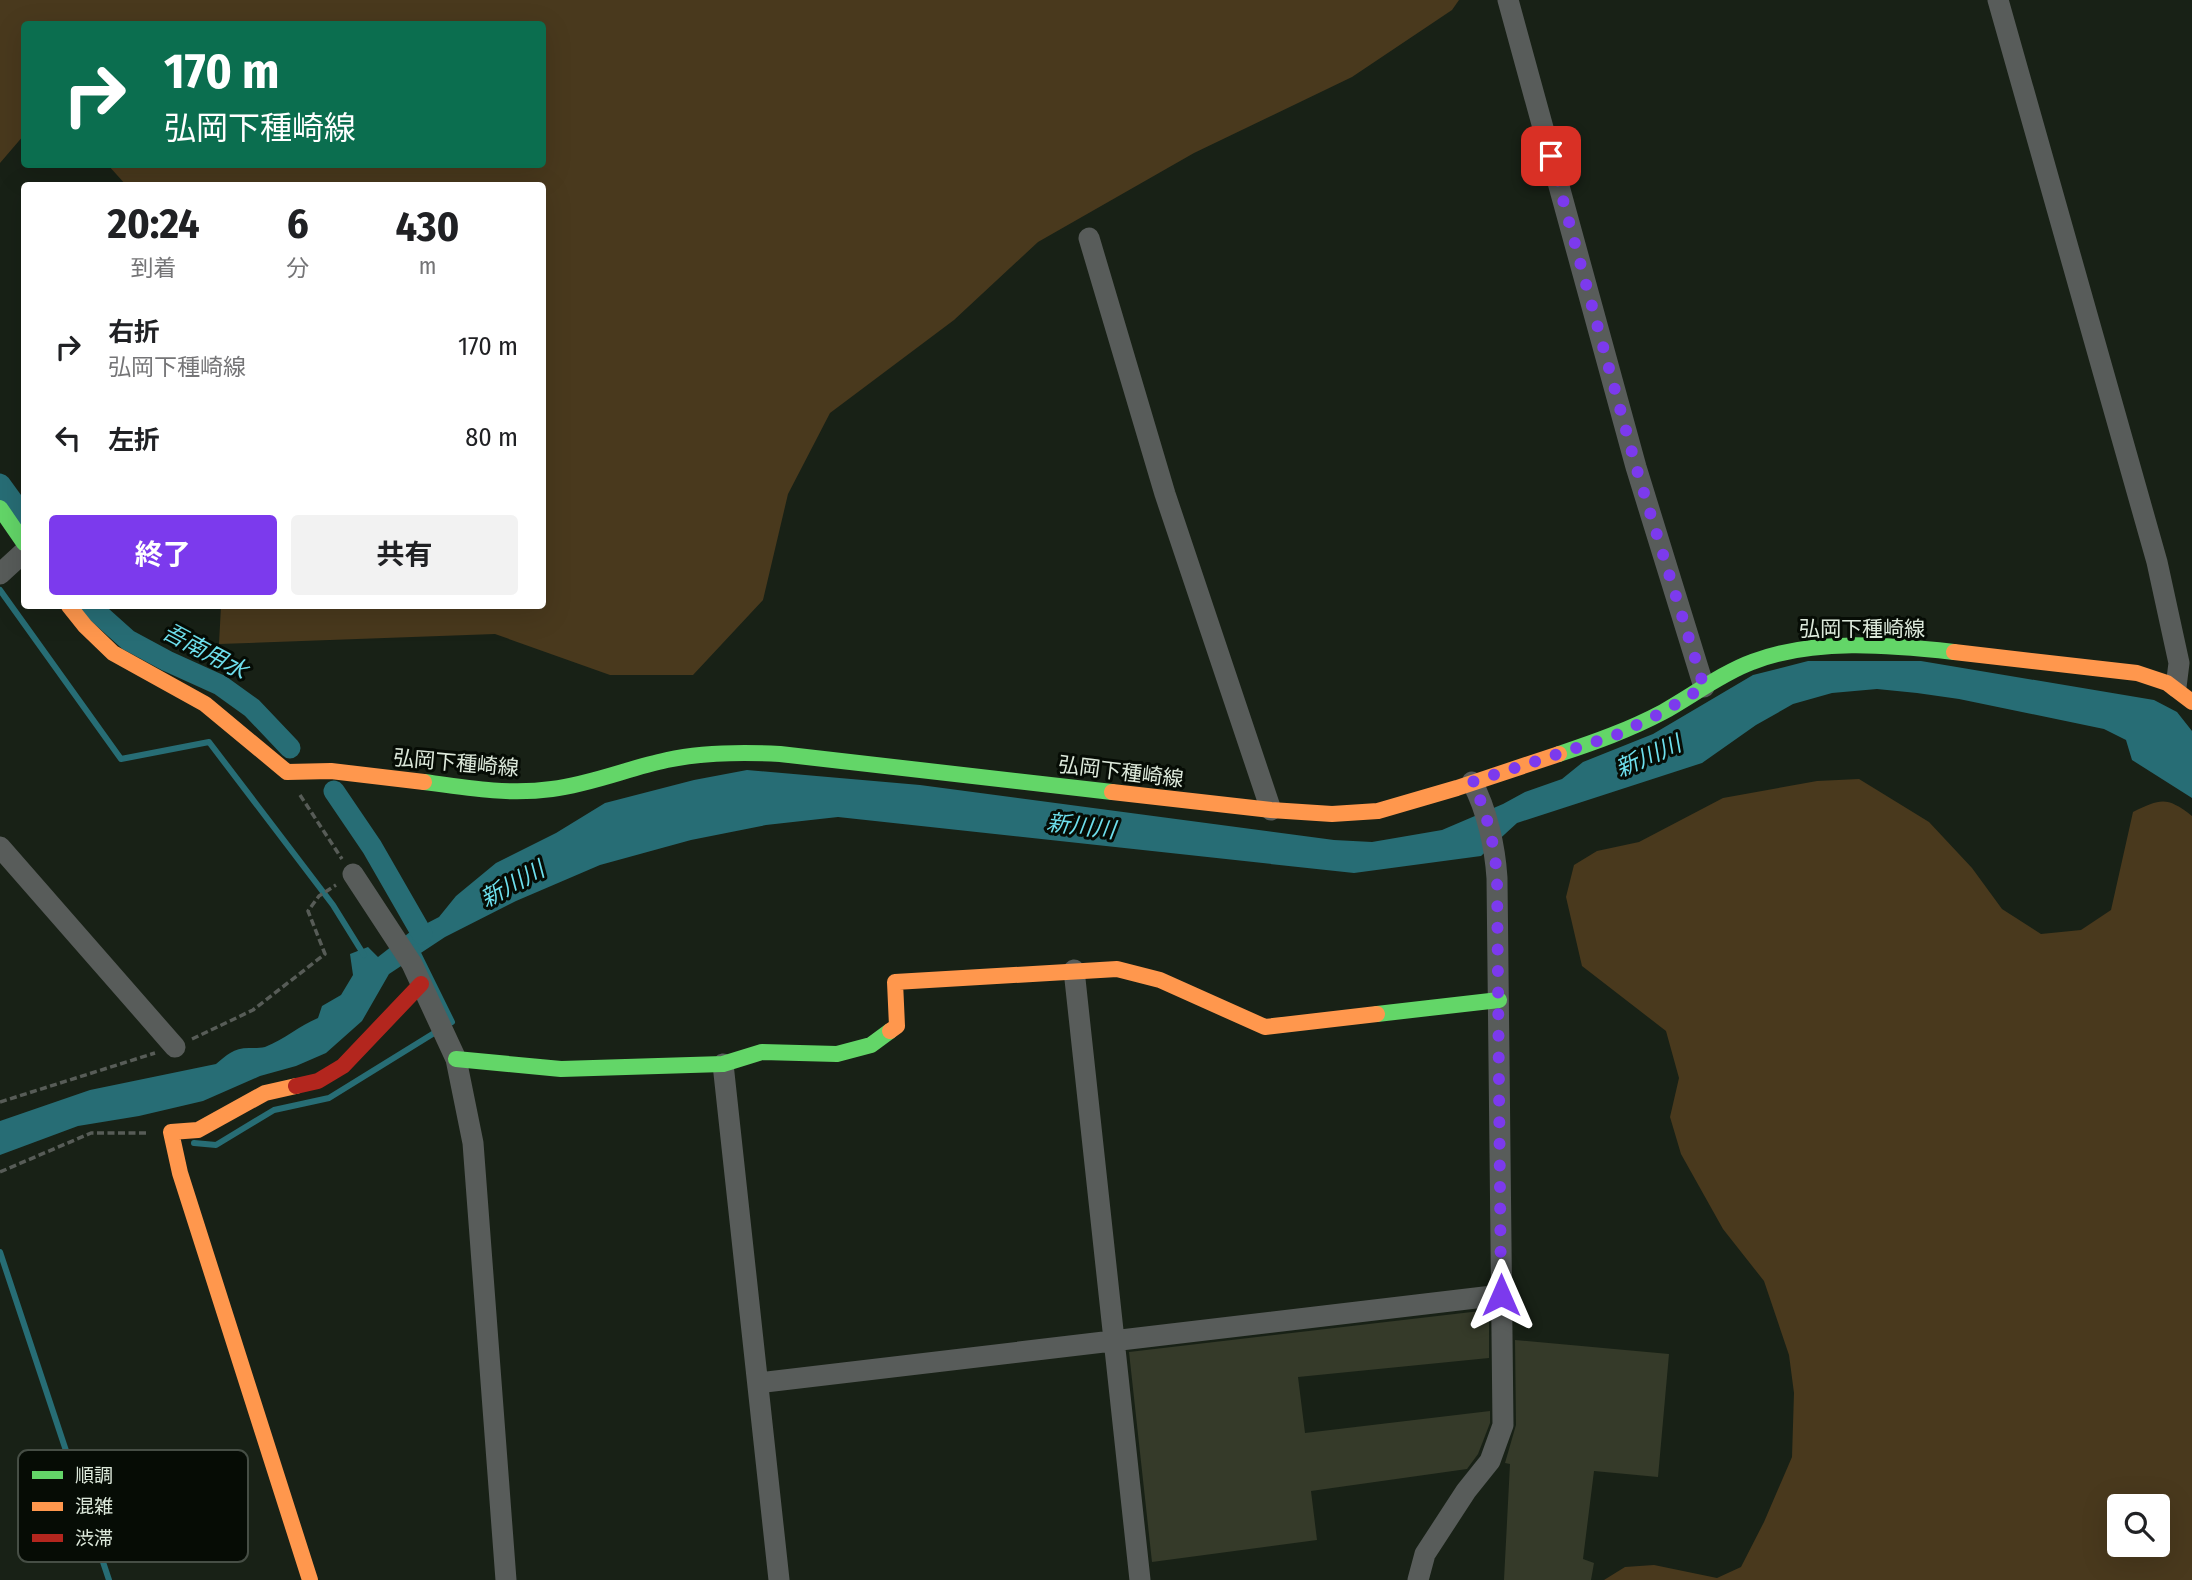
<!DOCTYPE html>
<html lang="ja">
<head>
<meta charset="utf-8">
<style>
  :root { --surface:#fff; --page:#f2f2f2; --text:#202124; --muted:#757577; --accent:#7c3aed }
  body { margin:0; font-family:"Fira Sans Condensed","Noto Sans JP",sans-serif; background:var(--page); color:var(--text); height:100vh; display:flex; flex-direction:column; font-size:26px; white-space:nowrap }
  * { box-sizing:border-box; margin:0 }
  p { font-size:23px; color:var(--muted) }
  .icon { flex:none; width:38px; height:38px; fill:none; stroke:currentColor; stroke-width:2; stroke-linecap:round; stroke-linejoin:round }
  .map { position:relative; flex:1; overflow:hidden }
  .sheet { position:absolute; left:21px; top:182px; width:525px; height:427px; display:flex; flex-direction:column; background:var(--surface); border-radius:7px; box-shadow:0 7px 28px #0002 }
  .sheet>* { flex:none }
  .guide { position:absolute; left:21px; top:21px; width:525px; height:147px; border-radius:7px; box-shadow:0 7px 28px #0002; background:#0b6e4f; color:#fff; overflow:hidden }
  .buttons { position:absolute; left:2107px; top:1494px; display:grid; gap:14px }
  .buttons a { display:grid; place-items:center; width:63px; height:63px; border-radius:7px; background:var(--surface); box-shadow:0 7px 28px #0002; font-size:35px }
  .pin { position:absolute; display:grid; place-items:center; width:60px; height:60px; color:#fff; margin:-30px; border-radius:14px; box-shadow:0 4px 10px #0006 }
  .me { position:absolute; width:77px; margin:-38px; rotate:0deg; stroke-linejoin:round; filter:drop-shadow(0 0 5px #0008) }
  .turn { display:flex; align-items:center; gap:24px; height:147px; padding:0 28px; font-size:32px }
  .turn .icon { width:91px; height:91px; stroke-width:2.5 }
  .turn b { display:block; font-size:49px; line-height:60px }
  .eta { display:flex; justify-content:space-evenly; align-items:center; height:119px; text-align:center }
  .eta b { font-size:42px; font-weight:700; line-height:49px }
  .primary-button { display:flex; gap:14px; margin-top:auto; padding:14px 28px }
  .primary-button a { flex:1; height:80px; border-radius:7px; background:var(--accent); color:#fff; font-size:28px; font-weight:700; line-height:80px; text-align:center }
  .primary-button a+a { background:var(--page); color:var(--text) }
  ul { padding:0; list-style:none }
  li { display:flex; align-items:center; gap:21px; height:91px; padding:0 28px }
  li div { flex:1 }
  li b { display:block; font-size:26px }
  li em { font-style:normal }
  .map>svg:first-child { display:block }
  .green { fill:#49391d; fill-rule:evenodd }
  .water { fill:#276d75 }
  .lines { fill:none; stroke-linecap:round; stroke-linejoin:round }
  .stream { stroke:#276d75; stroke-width:6 }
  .canal { stroke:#276d75; stroke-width:21 }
  .building { fill:#353a29 }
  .path { stroke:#575c57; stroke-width:3.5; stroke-dasharray:7 3.5; stroke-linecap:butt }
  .street { stroke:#585c5a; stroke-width:21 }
  .fast { stroke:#63d668; stroke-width:16 }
  .slow { stroke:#ff974d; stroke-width:16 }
  .jam { stroke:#b3261e; stroke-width:16 }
  .route { stroke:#7c3aed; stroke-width:12; stroke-dasharray:0 21.6 }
  .labels { text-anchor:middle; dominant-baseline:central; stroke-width:6; stroke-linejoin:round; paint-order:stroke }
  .street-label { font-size:21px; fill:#dde9db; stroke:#060c05 }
  .water-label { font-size:23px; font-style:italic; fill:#6edfed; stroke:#060c05 }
  .key { fill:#060c05; stroke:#464e45; stroke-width:2 }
  .key-label { font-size:19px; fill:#dde9db }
</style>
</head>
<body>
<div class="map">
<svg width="2192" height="1580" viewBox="0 0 2192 1580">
  <rect width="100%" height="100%" fill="#182116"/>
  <path class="green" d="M0 0H1459L1452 10 1352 77 1194 153 1038 242 954 320 830 413 788 494 763 600 693 675H610L495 634 219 644 221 606H542V186L126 185 108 165 542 164V24H24V135L0 163Z
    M1859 779 1929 822 1972 868 2002 909 2041 934 2081 930 2111 910 2133 812C2161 799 2166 796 2192 816V1580H1604L1625 1567 1654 1565 1717 1578 1741 1567 1764 1522 1792 1457 1794 1393 1789 1355 1764 1281 1723 1229 1681 1154 1670 1117 1679 1078 1666 1031 1582 966 1566 897 1574 865 1597 851 1639 842 1723 798 1817 781ZM2119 1507H2158V1545H2119Z"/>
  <path class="water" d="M1808 661H1921L2154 700 2177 712 2192 731V798L2132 760 2126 740 2104 729 1959 699 1917 693 1877 689 1832 693 1793 704 1756 725 1702 763 1517 823 1481 856 1354 873 838 817 766 825 691 840 600 865 516 901 445 937 389 974 362 1021 326 1053 296 1066 260 1076 203 1101 139 1116 78 1126 0 1155V1121L90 1090 216 1064C227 1055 233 1048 249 1048 254 1048 260 1048 265 1047 285 1039 299 1026 318 1018L322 1006 341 995 353 975 350 954 368 947 378 957 410 932 439 917 456 896 496 863 556 833 605 803 694 780 747 770 920 785 1334 840 1372 842 1442 830 1503 804 1525 792 1562 779 1583 762 1653 734 1753 675Z"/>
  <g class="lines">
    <path class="stream" d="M0 590 121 759 209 742 333 905 364 955
      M194 1143 216 1145 274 1110 329 1098 452 1022 415 947
      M0 1252 109 1580"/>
    <path class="canal" d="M0 484 24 517
      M90 606 128 640 167 661 220 685 252 708 290 748
      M334 791 372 847 422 934"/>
  </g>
  <path class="building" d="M1489 1310V1358L1298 1377 1305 1433 1490 1411V1423L1478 1454 1467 1469 1311 1491 1317 1540 1152 1562 1129 1352Z
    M1515 1340 1669 1354 1658 1477 1594 1471 1583 1559 1594 1563 1591 1580H1504L1510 1464 1505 1463 1516 1425Z"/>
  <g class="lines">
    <path class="path" d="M300 795 342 859
      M192 1039 253 1010 325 954 308 911 319 896 336 885
      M0 1102 155 1053
      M0 1172 91 1133H147"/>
    <path class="street" d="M1508 0 1636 467 1704 687
      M1998 0 2157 562 2179 663 2176 687
      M1089 238 1165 494 1271 810
      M0 574 24 552
      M0 847 175 1047
      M353 874 412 964 456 1059 473 1143 506 1580
      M1074 970 1140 1580
      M723 1064 779 1580
      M758 1383 1501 1295
      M1418 1580 1425 1554 1466 1491 1490 1461 1503 1425 1497 878C1495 847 1487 810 1472 782"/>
    <path class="fast" d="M0 508 24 543
      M1559 754C1595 742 1629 730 1663 712 1690 697 1724 672 1752 662 1814 638 1889 645 1954 652
      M424 782C467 788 509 795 552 789 592 784 629 768 667 760 704 752 742 752 780 754L1112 792
      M1377 1014 1499 1000
      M456 1059 561 1069 723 1064 762 1052 837 1054 871 1045 890 1031"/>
    <path class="slow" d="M69 606 85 626 113 653 205 704 287 772 331 771 424 782
      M1954 652 2137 673 2167 683 2192 702
      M1112 792 1271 810 1332 814 1378 811 1457 788 1559 754
      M890 1031 897 1026 895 982 1117 969 1160 980 1265 1027 1377 1014
      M296 1086 265 1093 198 1130 171 1132 180 1173 310 1580"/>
    <path class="jam" d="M296 1086 318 1081 343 1066 421 984"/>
  </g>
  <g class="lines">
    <path class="route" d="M1501 1295 1497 878C1495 847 1487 810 1472 782L1616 735 1661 713 1704 687 1636 467 1551 156"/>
  </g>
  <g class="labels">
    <g class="street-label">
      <text x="1862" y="629">弘岡下種崎線</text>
      <text transform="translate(456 763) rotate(5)">弘岡下種崎線</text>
      <text transform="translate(1121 772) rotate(7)">弘岡下種崎線</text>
    </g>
    <g class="water-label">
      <text transform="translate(205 651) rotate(28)">吾南用水</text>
      <text transform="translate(1648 756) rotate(-24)">新川川</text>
      <text transform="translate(1081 826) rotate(7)">新川川</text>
      <text transform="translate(512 884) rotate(-29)">新川川</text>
    </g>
  </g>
  <rect x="18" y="1450" width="230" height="112" rx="10" class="key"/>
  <rect x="32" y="1471" width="31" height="8" fill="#63d668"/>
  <rect x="32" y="1502" width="31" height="9" fill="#ff974d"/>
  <rect x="32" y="1534" width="31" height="8" fill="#b3261e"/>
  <g class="key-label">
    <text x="75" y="1482">順調</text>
    <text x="75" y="1513">混雑</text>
    <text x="75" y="1545">渋滞</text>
  </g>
</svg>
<div class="buttons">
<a><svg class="icon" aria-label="search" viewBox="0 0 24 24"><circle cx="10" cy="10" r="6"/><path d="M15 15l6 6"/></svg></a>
</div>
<div class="pin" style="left:1551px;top:156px;background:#d93025"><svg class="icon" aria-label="arrive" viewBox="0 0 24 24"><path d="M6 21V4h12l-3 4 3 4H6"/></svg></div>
<svg class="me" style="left:1501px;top:1295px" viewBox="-20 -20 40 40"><path d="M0-17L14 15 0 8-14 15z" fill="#7c3aed" stroke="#fff" stroke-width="4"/></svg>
<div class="guide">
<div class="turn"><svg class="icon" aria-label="right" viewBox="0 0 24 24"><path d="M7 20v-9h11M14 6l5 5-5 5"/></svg><div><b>170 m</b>弘岡下種崎線</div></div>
</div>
<section class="sheet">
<div class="eta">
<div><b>20:24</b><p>到着</p></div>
<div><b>6</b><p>分</p></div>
<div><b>430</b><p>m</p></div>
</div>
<ul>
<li><svg class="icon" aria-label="right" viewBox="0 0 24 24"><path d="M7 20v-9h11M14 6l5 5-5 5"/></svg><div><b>右折</b><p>弘岡下種崎線</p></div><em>170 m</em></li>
<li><svg class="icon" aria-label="left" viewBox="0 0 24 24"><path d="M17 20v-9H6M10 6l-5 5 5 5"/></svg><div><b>左折</b></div><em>80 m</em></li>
</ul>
<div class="primary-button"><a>終了</a><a>共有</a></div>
</section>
</div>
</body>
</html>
